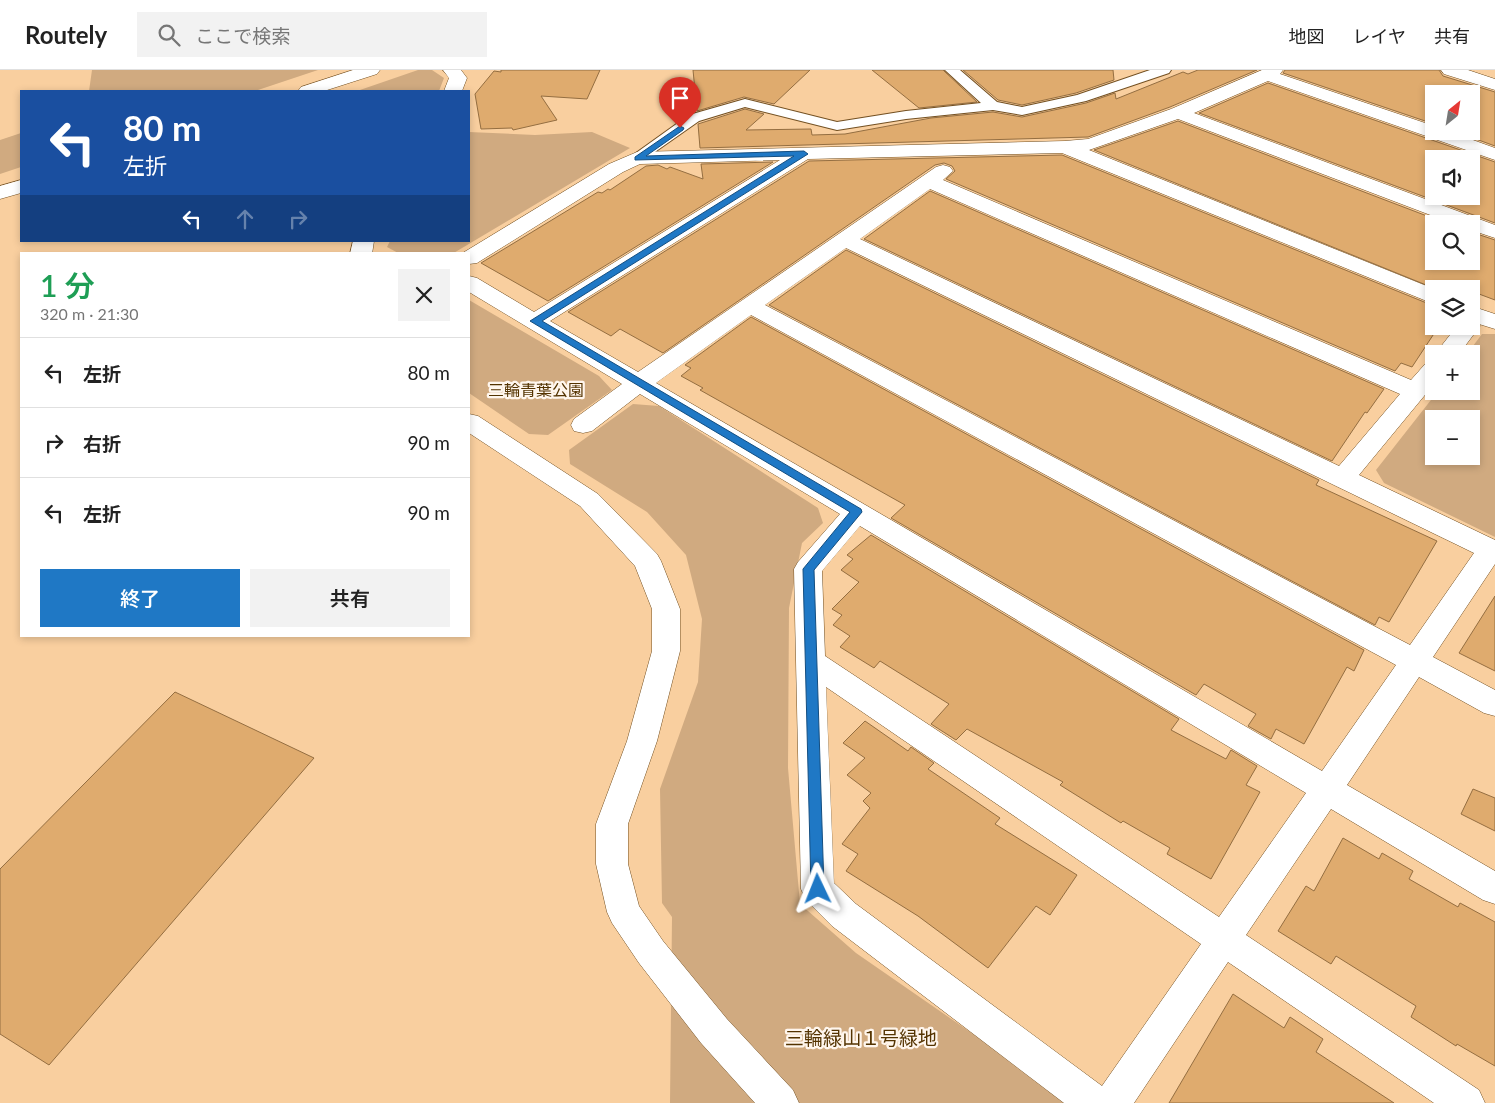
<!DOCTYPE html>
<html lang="ja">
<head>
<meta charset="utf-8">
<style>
  :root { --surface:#fff; --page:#f2f2f2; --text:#222; --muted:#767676; --line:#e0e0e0; --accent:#1f78c5 }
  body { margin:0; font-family:Lato,"Noto Sans JP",sans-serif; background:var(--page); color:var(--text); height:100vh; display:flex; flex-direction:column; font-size:19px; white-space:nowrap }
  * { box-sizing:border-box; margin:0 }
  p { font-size:16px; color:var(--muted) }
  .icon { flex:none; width:28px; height:28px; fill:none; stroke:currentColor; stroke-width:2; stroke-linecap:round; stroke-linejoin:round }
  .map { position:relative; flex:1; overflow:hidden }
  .details { position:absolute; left:20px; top:182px; width:450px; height:385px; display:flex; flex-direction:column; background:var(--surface); border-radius:0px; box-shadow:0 2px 8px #0003 }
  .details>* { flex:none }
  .guide { position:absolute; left:20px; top:20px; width:450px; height:152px; border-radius:0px; box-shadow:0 2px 8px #0003; background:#1a4fa0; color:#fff; overflow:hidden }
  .needle { width:32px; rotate:30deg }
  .controls { position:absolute; left:1425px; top:15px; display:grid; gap:10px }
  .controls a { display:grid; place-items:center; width:55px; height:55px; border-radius:0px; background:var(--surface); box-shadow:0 2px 8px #0003; font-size:25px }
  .pin { position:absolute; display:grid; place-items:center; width:42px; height:42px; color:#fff; margin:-51px -21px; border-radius:50% 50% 50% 0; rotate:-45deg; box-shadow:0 0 5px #0007 }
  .pin .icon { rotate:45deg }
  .me { position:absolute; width:55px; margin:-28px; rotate:358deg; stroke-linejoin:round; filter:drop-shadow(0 0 4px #0008) }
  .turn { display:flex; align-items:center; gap:18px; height:105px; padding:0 20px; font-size:22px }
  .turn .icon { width:65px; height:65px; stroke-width:2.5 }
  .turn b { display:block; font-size:35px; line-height:42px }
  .lanes { display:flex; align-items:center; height:48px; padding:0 20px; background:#0003; justify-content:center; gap:25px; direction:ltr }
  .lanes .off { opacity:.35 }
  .round { display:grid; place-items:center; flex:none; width:52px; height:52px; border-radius:0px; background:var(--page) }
  .summary { display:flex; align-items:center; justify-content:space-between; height:85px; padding:0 20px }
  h1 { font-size:30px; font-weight:600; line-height:38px; color:#1e9e55 }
  .primary-button { display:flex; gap:10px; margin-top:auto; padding:10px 20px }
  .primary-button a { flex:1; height:58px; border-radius:0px; background:var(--accent); color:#fff; font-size:20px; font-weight:600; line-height:58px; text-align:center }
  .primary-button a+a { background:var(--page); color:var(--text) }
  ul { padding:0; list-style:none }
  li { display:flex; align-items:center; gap:15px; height:70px; padding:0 20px; border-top:1px solid var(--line) }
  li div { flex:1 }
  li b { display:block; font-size:19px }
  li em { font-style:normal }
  header { display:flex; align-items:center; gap:30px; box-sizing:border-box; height:70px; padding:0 25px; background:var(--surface); border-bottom:1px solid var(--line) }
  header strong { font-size:24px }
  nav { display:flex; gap:28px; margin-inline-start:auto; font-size:18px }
  .search { width:350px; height:45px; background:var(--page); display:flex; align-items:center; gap:12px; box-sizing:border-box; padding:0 18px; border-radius:0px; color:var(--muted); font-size:19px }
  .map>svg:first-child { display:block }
  .green { fill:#d0aa80; fill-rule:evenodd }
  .building { fill:#dfab6e; stroke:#946e41; fill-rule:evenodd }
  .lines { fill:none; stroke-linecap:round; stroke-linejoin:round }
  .lane-casing { stroke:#735022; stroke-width:2 }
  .street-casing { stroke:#735022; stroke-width:1 }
  .secondary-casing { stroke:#735022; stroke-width:1 }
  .lane { fill:#fff; fill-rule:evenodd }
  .street { fill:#fff; fill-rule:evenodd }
  .secondary { fill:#fff; fill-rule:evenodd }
  .route { fill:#1f78c5; stroke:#144e80 }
  .labels { text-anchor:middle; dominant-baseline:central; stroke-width:4.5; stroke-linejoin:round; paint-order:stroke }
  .park-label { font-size:16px; fill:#543300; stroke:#fff6ed }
  .near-park-label { font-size:19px; fill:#543300; stroke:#fff6ed }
</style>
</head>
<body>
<header>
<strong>Routely</strong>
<div class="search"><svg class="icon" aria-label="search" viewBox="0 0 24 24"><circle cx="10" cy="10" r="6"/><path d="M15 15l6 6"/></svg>ここで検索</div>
<nav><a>地図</a><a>レイヤ</a><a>共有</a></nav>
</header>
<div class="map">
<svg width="1495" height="1033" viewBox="0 0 1495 1033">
  <rect width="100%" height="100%" fill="#f9cf9f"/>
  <path class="green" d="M92 0H318L255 21H89Z
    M418 0H432L444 8 439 21H357Z
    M469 62 535 65 592 62 630 78 452 184H400L387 177 390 171H469Z
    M21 63V97L0 104V70Z
    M469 230 599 306 612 320 548 365 529 364 469 323Z
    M1482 264H1495V467L1384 413 1376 400 1438 321H1471V284H1467ZM1434 349H1471V386H1434Z
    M633 334 659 336 818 438 823 453 802 473 789 538 788 698 800 834 856 883 1028 1002 1065 1033H670L672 847 662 833 660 719 698 612 702 549 686 485 647 442 570 394 569 380Z"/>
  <path class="building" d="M501 0H600L587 29 541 26 557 50 513 60 512 58 481 59 475 24 494 1 501 2Z
    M693 0H810L774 34 744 27 697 41Z
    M872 0H943L977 32 919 38Z
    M963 0H1113L1114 10 1076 23 1022 35 998 30Z
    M1198 0H1257L1170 37 1088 67 700 78 698 54 745 39 764 44 746 60 811 59 812 65 845 64 931 48 993 42 1022 47 1086 33 1115 23 1116 29 1183 2 1188 4Z
    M1285 0H1439L1443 6 1495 22V76L1454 61H1471V24H1434V54L1283 3Z
    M1268 13 1495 92V153L1199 43ZM1434 89H1471V126H1434Z
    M1178 51 1448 154H1434V191H1471V162L1495 170V230L1471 221V219H1436L1094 80Z
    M1062 85 1434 236V256H1439L1412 297 1401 293 1395 301 946 109 955 101 952 96 944 93 935 95 663 283 620 259 611 266 568 242 809 91Z
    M773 92 548 231 481 193 598 122 602 123 608 119 610 120 646 96 658 95 667 99 670 97 703 109 701 94Z
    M930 121 1384 319 1367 343 1365 342 1332 391 864 169Z
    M846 180 1319 410 1316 415 1437 471 1389 552 1379 547 1375 555 769 235Z
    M751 247 1364 580 1354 601 1347 597 1304 674 1276 659 1271 669 1248 656 1256 644 1204 614 1196 625 891 448 905 435 700 320 703 318 681 306 691 298 685 295Z
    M871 465 1179 649 1171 660 1226 689 1231 680 1257 696 1246 715 1260 722 1211 809 1167 784 1170 778 1123 751 1121 753 1060 715 1063 712 967 659 956 670 931 654 949 634 880 591 874 598 840 577 850 566 833 555 842 545 832 539 859 512 841 500 853 489 847 485Z
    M1495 526V601L1459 583Z
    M175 622 314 688 49 995 0 964V799Z
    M865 651 908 681 911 677 934 693 928 699 1000 748 995 754 1077 805 1050 845 1036 836 988 898 918 846 846 801 858 784 842 774 870 738 863 731 871 723 847 705 865 688 843 673Z
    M1473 719 1495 728V761L1461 744Z
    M1343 768 1379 789 1382 783 1413 801 1409 809 1458 837 1460 833 1495 852V996L1457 974 1456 976 1411 947 1416 936 1336 886 1331 894 1278 861 1306 816 1314 821Z
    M1233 924 1284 958 1290 947 1323 969 1316 982 1394 1033H1169Z"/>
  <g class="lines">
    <defs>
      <path id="lane" d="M945 0H960L997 32 1022 37 1077 25 1150 0H1171L1169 3 1086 31 1022 45 993 40 906 49 837 60 745 37 699 51 642 91H632L629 88 689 45 745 29 837 52 906 41 981 33Z"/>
      <path id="street" d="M443 0H461L467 8 462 21H444L449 8Z
        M1262 0H1283L1280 4 1434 56V61H1448L1495 78V90L1268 11 1194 43 1495 155V168L1471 160V154H1454L1178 49 1089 80 1434 219V234L1062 83 808 89 550 251 638 302 936 97 943 95 950 97 953 101 943 110 1411 310 1426 293 1434 291V314L1359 405 1495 470V494L1433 587 1495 620V646L1484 643 1419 607 1347 715 1495 801V834L1483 830 1331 739 1246 865 1479 1020 1485 1033H1434L1228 892 1134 1033H1064L832 856 806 830 801 819 794 499 798 492 840 444 640 324 592 361 583 363 574 361 571 355 574 349 622 314 469 222V206L477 208 534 242 780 90 640 94 623 102 477 193 469 194V184H461L609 94 637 82 1065 71 1088 69 1171 39ZM930 119 1400 324 1339 396 860 169ZM846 178 1474 483 1410 575 765 235ZM751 245 1396 595 1322 701 656 313ZM860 456 1306 723 1219 847 825 586 822 501ZM826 617 1201 874 1102 1016 856 834 834 813Z
        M1441 0H1468L1495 9V20L1444 4Z
        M353 171H374L372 184H350Z
        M1471 236 1495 244V259L1479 254 1480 256 1459 284H1435L1457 256H1471Z
        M469 344 478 346 598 424 657 484 661 491 680 539V581L657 671 628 754V794L639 836 663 871 727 949 793 1020 799 1033H755L701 973 639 893 612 853 607 842 596 794V754L627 671 652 581V539L635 496 580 436 469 363Z"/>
      <path id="secondary" d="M353 0H380L377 4 324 21H298L301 17Z
        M21 110V123L0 129V116Z"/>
    </defs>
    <use href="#lane" class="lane-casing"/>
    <use href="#street" class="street-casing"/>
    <use href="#secondary" class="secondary-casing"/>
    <use href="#lane" class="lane"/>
    <use href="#street" class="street"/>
    <use href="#secondary" class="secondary"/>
  </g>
  <path class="route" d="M680 56 684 58 683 60 646 86 804 81 808 84 542 251 861 439 862 442 814 500 824 819 822 824 818 826 813 824 811 819 803 499 850 442 530 251 794 86 635 90V87Z"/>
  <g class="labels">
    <g class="park-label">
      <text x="536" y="319">三輪青葉公園</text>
    </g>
    <g class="near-park-label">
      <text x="861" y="967">三輪緑山１号緑地</text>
    </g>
  </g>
</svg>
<div class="controls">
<a><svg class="needle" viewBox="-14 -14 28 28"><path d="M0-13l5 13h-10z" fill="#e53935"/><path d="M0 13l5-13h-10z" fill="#767676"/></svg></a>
<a><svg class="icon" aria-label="sound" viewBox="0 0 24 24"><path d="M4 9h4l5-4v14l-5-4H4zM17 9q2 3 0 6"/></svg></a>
<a><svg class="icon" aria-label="search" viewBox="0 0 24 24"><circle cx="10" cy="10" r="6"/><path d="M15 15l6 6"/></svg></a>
<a><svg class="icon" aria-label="layers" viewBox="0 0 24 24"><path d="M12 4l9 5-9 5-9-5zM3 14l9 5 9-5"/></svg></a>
<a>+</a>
<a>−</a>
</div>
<div class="pin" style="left:680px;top:58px;background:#d93025"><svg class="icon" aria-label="arrive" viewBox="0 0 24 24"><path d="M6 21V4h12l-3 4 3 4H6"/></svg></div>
<svg class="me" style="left:818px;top:819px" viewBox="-20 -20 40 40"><path d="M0-17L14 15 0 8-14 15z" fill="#1f78c5" stroke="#fff" stroke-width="4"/></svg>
<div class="guide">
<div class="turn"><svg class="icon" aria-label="left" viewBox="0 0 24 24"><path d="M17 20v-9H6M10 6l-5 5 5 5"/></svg><div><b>80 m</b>左折</div></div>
<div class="lanes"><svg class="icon" aria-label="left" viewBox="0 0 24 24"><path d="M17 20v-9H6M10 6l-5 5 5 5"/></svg><svg class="icon off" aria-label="ahead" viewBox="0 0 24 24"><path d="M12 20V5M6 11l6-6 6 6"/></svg><svg class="icon off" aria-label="right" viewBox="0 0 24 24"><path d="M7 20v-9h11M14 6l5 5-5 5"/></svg></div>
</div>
<section class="details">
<div class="summary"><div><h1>1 分</h1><p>320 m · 21:30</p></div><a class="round"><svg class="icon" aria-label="close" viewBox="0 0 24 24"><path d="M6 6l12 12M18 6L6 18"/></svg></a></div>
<ul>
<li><svg class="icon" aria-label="left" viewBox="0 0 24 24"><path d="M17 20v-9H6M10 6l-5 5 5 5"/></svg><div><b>左折</b></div><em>80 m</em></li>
<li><svg class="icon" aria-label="right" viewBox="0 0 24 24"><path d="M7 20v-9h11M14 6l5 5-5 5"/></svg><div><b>右折</b></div><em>90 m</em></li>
<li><svg class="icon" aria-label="left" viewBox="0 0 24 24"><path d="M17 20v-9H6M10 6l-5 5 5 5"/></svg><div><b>左折</b></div><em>90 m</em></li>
</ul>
<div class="primary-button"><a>終了</a><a>共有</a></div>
</section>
</div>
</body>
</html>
